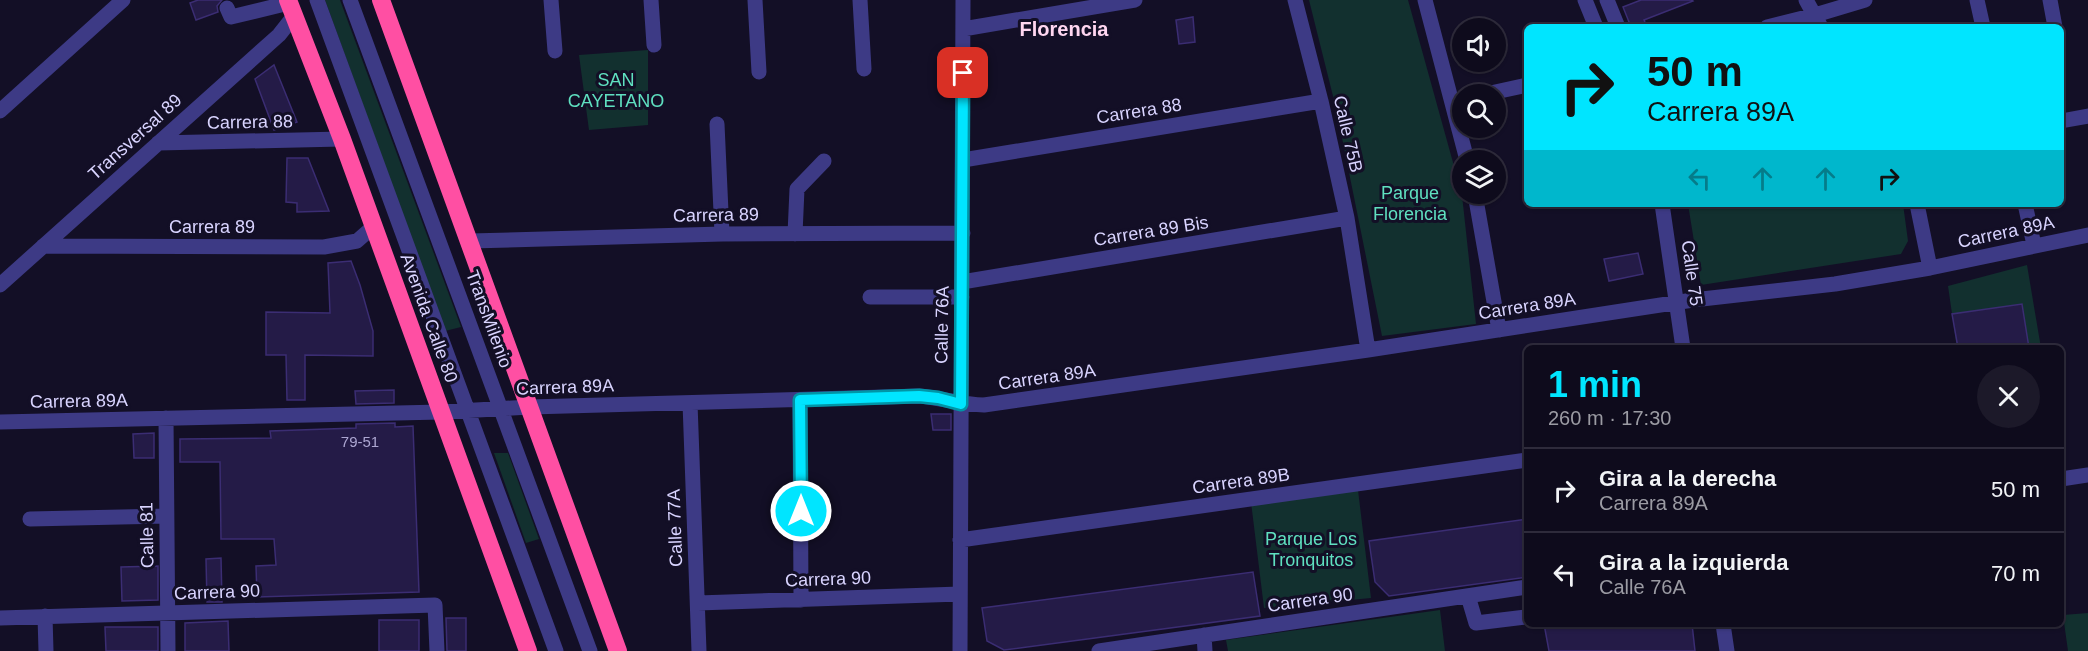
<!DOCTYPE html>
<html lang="es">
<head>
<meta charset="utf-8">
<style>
  :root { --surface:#0e0b1c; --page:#1c1929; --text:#f1f3f6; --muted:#9b9ba3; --line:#2e2b3b; --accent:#00e5ff }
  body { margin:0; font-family:Arial,sans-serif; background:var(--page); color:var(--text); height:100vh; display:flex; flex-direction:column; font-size:22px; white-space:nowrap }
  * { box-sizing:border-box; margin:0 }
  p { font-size:20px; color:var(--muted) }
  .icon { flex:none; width:33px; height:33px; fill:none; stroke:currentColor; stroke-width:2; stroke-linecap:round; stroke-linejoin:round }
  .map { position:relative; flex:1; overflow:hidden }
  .side { position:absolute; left:1524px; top:345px; width:540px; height:282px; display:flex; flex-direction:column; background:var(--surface); border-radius:9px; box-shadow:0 2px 4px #0004,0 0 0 2px var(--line) }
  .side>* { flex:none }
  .top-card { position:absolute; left:1524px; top:24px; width:540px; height:183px; border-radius:9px; box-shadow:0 2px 4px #0004,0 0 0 2px var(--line); background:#00e5ff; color:#111; overflow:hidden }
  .controls { position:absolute; left:1452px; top:18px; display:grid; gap:12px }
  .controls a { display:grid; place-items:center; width:54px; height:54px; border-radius:50%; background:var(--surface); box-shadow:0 2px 4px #0004,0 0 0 2px var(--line); font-size:30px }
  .pin { position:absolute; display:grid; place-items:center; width:51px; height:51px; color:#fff; margin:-26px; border-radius:12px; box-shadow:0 3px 9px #0006 }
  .me { position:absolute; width:66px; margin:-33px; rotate:0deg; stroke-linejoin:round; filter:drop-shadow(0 0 4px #0008) }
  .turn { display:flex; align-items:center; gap:21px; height:126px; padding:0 24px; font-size:27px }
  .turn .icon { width:78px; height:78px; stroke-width:2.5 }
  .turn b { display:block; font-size:42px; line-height:51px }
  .lanes { display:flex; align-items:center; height:57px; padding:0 24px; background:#0003; justify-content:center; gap:30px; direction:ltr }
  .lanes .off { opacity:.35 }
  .round { display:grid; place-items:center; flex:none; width:63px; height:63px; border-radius:32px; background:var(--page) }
  .summary { display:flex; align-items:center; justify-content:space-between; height:102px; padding:0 24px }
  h1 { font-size:36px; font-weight:600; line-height:45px; color:var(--accent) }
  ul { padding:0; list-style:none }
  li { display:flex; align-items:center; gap:18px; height:84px; padding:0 24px; border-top:2px solid var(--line) }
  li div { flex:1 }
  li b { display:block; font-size:22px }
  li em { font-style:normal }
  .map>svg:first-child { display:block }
  .green { fill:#12302f }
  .building { fill:#241b47; stroke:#3b2d73; stroke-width:1.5 }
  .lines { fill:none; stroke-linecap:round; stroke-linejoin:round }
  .minor { stroke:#3d3a85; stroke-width:15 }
  .highway { stroke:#ff4fa3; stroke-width:18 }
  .route-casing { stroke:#0095a6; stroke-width:15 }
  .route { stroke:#00e5ff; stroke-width:10 }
  .labels { text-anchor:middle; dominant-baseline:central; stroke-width:6; stroke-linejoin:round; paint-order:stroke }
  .number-label { font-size:15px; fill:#aca6d1 }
  .park-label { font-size:18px; fill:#5fe0c0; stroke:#130f26 }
  .street-label { font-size:18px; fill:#d9d4ff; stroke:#130f26 }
  .neighbourhood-label { font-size:20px; font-weight:bold; fill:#ffd6f0; stroke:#130f26 }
</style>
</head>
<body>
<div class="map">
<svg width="2088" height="651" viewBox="0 0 2088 651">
  <rect width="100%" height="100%" fill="#130f26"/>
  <path class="green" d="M325 0H340L461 327 445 331Z
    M1309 0H1408L1462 195 1476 324 1382 336 1336 108Z
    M648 50V125L589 130 579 55Z
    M1688 204H1903L1908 241 1901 254 1701 285Z
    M2027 265 2041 348H1957L1948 286Z
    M494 453H508L539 539 526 543Z
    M1358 490 1371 598 1264 608 1251 502Z
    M1440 610 1445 651H1228L1226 640Z
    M2088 613V651H2068L2063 615Z"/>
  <path class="building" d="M198 0H222L217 6 218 12 196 20 190 3Z
    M1641 0H1692L1693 1 1644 20 1647 27H1631L1623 7Z
    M1193 17 1195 42 1179 44 1176 20Z
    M274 65 297 122 274 130 255 79Z
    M287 158H308L329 211 297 212V203L286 202Z
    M1638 253 1643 274 1609 281 1604 259Z
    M351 261 360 285 373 331V356L305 355V400H287L286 355H266V312L330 313 328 263Z
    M2022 304 2029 348H1958L1952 314Z
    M394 390V403L356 404 355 391Z
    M931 414H951V430H933Z
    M395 423V427L413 426 419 592 257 597 256 566 276 565 274 539H221L220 462H180V439L271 438 270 431 356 428V424Z
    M154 433V458H134L133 434Z
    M1527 519V577L1389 596 1375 582 1369 541Z
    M221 558 222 602H207L206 559Z
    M158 566V600L122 601 121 567Z
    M1253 572 1260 616 1004 650 987 641 982 608Z
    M446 618H466V651H447Z
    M379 620H419V651H379Z
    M228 621 229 651H185V623Z
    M1544 624H1692L1695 651H1549Z
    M105 627H158V651H106Z"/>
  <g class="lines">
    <path class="minor" d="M317 0 556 651
      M350 0 590 651
      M551 0 555 51
      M651 0 654 45
      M755 0 759 72
      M860 0 864 69
      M1295 0 1321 101 1347 218 1368 350
      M1425 0 1467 160
      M1585 0 1596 27
      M1607 0 1618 27
      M1806 0 1821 27
      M1977 0 1983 27
      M2050 0 2055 27
      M227 8 231 17 289 3
      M1767 27 1815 15 1865 0
      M963 29 1135 0
      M1486 94 1527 85
      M0 111 123 0
      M2061 121 2088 116
      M717 124 722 234
      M158 143 342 139
      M963 160 1321 101
      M1475 194 1499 330
      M1662 204 1683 348
      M1917 204 1930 268
      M2025 204 2034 245
      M795 234 797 189 824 161
      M470 241 722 234 963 233
      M43 246 324 247 357 241 374 226
      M962 282 1347 218
      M0 285 279 35 294 16
      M870 297H962
      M800 400 801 600
      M690 403 699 651
      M166 418 168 651
      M0 422 441 412 530 407 919 396C941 398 962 404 984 405L1368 350 1693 300 1835 284 1930 268 2088 235
      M2061 479 2088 475
      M30 519 166 516
      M960 540 1527 460
      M1468 596 1476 623 1526 617
      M698 603 960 594
      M45 616 46 651
      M0 618 435 605 437 651
      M1723 624 1727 651
      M1204 635 1205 651
      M960 651 963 0
      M1099 651 1527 587"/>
    <path class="highway" d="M288 0 342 139 528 651
      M381 0 618 651"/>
  </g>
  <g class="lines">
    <defs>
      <path id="route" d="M801 511 800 400 919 396 938 398 961 404 963 73"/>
    </defs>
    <use href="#route" class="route-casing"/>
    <use href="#route" class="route"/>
  </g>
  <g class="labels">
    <g class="number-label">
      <text x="360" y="441">79-51</text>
    </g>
    <g class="park-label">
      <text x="616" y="80">SAN<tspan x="616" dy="21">CAYETANO</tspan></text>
      <text x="1410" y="193">Parque<tspan x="1410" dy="21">Florencia</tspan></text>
      <text x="1311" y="539">Parque Los<tspan x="1311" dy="21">Tronquitos</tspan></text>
    </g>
    <g class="street-label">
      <text transform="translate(1139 111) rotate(-9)">Carrera 88</text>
      <text transform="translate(250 122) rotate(-1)">Carrera 88</text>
      <text transform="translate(1348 134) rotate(77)">Calle 75B</text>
      <text transform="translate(135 137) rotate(-42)">Transversal 89</text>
      <text transform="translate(716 215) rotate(-1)">Carrera 89</text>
      <text x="212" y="227">Carrera 89</text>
      <text transform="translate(1151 231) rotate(-9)">Carrera 89 Bis</text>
      <text transform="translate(2006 232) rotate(-12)">Carrera 89A</text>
      <text transform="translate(1692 273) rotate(82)">Calle 75</text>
      <text transform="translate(1527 306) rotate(-9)">Carrera 89A</text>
      <text transform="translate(429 318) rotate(70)">Avenida Calle 80</text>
      <text transform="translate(489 319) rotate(70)">TransMilenio</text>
      <text transform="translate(942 325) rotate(-89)">Calle 76A</text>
      <text transform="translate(1047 377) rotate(-8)">Carrera 89A</text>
      <text transform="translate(565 387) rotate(-2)">Carrera 89A</text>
      <text transform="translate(79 401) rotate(-1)">Carrera 89A</text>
      <text transform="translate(1241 481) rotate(-8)">Carrera 89B</text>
      <text transform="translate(675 528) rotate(-92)">Calle 77A</text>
      <text transform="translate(147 535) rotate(-91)">Calle 81</text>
      <text transform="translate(828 579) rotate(-2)">Carrera 90</text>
      <text transform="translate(217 592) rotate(-2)">Carrera 90</text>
      <text transform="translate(1310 600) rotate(-8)">Carrera 90</text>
    </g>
    <g class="neighbourhood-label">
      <text x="1064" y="29">Florencia</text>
    </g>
  </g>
</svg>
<div class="controls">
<a><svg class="icon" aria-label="sound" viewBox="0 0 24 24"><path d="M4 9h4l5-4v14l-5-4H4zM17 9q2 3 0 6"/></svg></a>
<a><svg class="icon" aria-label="search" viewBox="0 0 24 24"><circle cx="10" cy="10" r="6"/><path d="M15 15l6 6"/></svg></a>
<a><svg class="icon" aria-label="layers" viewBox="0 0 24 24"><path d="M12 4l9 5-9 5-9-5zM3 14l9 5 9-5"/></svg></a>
</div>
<div class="pin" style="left:963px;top:73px;background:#d93025"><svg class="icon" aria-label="arrive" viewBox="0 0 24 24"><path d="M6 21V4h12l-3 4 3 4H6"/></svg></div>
<svg class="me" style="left:801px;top:511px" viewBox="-20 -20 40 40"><circle r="17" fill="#00e5ff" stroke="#fff" stroke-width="3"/><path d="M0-11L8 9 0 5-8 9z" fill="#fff"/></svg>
<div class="top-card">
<div class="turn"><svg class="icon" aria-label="right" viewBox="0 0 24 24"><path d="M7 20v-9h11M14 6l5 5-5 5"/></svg><div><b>50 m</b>Carrera 89A</div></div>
<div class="lanes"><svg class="icon off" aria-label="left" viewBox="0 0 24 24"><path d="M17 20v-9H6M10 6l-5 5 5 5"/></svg><svg class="icon off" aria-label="ahead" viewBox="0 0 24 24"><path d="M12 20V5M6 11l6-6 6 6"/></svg><svg class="icon off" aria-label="ahead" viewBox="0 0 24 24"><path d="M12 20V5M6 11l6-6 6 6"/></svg><svg class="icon" aria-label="right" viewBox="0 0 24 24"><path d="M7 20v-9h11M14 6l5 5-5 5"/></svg></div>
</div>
<section class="side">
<div class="summary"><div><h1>1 min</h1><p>260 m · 17:30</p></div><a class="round"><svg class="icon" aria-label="close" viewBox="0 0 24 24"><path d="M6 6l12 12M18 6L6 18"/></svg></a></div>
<ul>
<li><svg class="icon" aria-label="right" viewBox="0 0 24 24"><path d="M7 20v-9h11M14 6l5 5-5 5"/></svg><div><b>Gira a la derecha</b><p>Carrera 89A</p></div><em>50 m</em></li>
<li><svg class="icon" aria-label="left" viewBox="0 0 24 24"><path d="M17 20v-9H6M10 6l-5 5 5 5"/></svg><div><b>Gira a la izquierda</b><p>Calle 76A</p></div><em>70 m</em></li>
</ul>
</section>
</div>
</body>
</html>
